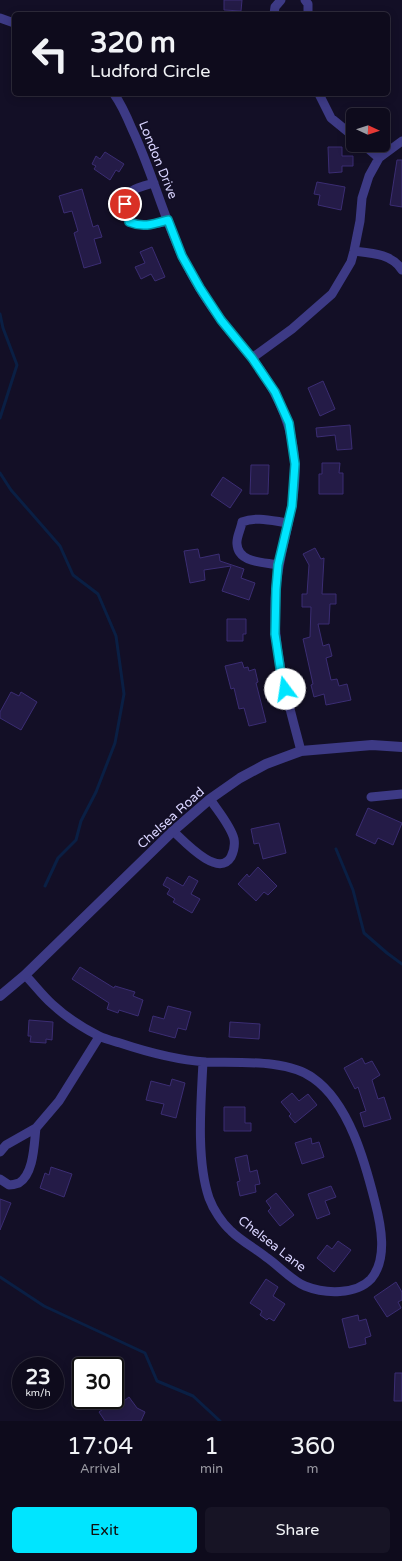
<!DOCTYPE html>
<html lang="en">
<head>
<meta charset="utf-8">
<style>
  :root { --surface:#0e0b1c; --page:#171425; --text:#f1f3f6; --muted:#9b9ba3; --line:#2e2b3b; --accent:#00e5ff }
  body { margin:0; font-family:"Varela Round",sans-serif; background:var(--page); color:var(--text); height:100vh; display:flex; flex-direction:column; font-size:15px; white-space:nowrap }
  * { box-sizing:border-box; margin:0 }
  p { font-size:13px; color:var(--muted) }
  .icon { flex:none; width:22px; height:22px; fill:none; stroke:currentColor; stroke-width:2; stroke-linecap:round; stroke-linejoin:round }
  .map { position:relative; height:1421px; overflow:hidden }
  .panel { display:flex; flex-direction:column; background:var(--surface); flex:1 }
  .panel>* { flex:none }
  .guide { position:absolute; left:12px; top:12px; width:378px; height:84px; border-radius:6px; box-shadow:0 2px 10px #0003,0 0 0 1px var(--line); background:#0e0b1c; color:var(--text); overflow:hidden }
  .needle { width:26px; rotate:93deg }
  .controls { position:absolute; left:346px; top:108px; display:grid; gap:8px }
  .controls a { display:grid; place-items:center; width:44px; height:44px; border-radius:6px; background:var(--surface); box-shadow:0 2px 10px #0003,0 0 0 1px var(--line); font-size:20px }
  .speed { position:absolute; left:12px; top:1357px; display:flex; gap:8px; font-size:20px; font-weight:700; text-align:center }
  .speed>* { display:grid; place-content:center; width:52px; height:52px; border-radius:50%; background:var(--surface); box-shadow:0 2px 10px #0003,0 0 0 1px var(--line); line-height:1 }
  .speed small { font-size:10px; font-weight:400 }
  .speed .limit { border:2px solid #111; border-radius:6px; background:#fff; color:#111 }
  .pin { position:absolute; display:grid; place-items:center; width:34px; height:34px; color:#fff; margin:-17px; border:2px solid #fff; border-radius:50%; box-shadow:0 1px 4px #0007 }
  .me { position:absolute; width:44px; margin:-22px; rotate:346deg; stroke-linejoin:round; filter:drop-shadow(0 0 3px #0008) }
  .turn { display:flex; align-items:center; gap:14px; height:84px; padding:0 12px; font-size:18px }
  .turn .icon { width:52px; height:52px; stroke-width:2.5 }
  .turn b { display:block; font-size:28px; line-height:34px }
  .eta { display:flex; justify-content:space-evenly; align-items:center; height:68px; text-align:center }
  .eta b { font-size:24px; font-weight:600; line-height:28px }
  .button { display:flex; gap:8px; margin-top:auto; padding:8px 12px }
  .button a { flex:1; height:46px; border-radius:6px; background:var(--accent); color:#111; font-size:16px; font-weight:600; line-height:46px; text-align:center }
  .button a+a { background:var(--page); color:var(--text) }
  .map>svg:first-child { display:block }
  .lines { fill:none; stroke-linecap:round; stroke-linejoin:round }
  .stream { stroke:#0a1f44; stroke-width:3 }
  .building { fill:#241b47; stroke:#3b2d73 }
  .minor { stroke:#3d3a85; stroke-width:9 }
  .tertiary { stroke:#3d3a85; stroke-width:10 }
  .route-casing { stroke:#0095a6; stroke-width:10 }
  .route { stroke:#00e5ff; stroke-width:7 }
  .labels { text-anchor:middle; dominant-baseline:central; stroke-width:4; stroke-linejoin:round; paint-order:stroke }
  .street-label { font-size:13px; fill:#d9d4ff; stroke:#130f26 }
</style>
</head>
<body>
<div class="map">
<svg width="402" height="1421" viewBox="0 0 402 1421">
  <rect width="100%" height="100%" fill="#130f26"/>
  <g class="lines">
    <path class="stream" d="M0 314 3 328 17 365 0 418
      M0 473 11 490 60 546 73 575 98 594 116 636 124 694 115 743 96 792 81 821 76 840 58 858 45 886
      M336 849 353 890 364 933 387 953 402 964
      M0 1277 44 1306 145 1353 157 1381 193 1396 220 1421"/>
  </g>
  <path class="building" d="M224 0H242L241 11 224 10Z
    M328 147H342V156H353V166H342V172L329 173Z
    M105 152 124 164 119 172 116 170 110 180 94 169 96 166 92 164 96 156 100 159Z
    M397 160H402V207L390 205Z
    M317 182 345 187 341 210 318 205 320 195 314 194Z
    M82 189 93 227 98 225 102 237 94 239 101 263 84 268 74 233 78 231 72 211 64 213 59 196Z
    M152 247 165 277 155 281 151 274 141 279 135 267 145 263 140 252Z
    M323 381 335 409 320 416 308 388Z
    M350 425 352 449 337 450 335 435 317 437 316 428Z
    M322 463H340L339 473H343V494H319V474H322Z
    M251 465H269L268 494H250Z
    M223 477 242 490 230 508 211 495Z
    M315 548 321 559 324 558 322 594H336V604H330L329 624H318L323 646 329 644 332 656 326 658 331 680 337 679 339 686 347 684 351 700 326 705 324 694 314 697 311 685 313 684 303 639 310 637 311 607H302V594H307L309 565 303 554Z
    M198 549 200 558 219 554 220 561 244 569 241 578 255 583 249 600 222 591 231 566 204 570 205 580 190 583 184 551Z
    M227 619H246V634H243V641H227Z
    M242 662 244 668 248 667 249 671 255 669 258 682 256 683 266 722 249 726 244 708 239 709 234 688 231 689 225 666Z
    M11 692 19 696 21 692 37 702 21 730 0 718V712Z
    M368 808 402 823 393 845 378 838 375 844 356 835Z
    M279 823 286 853 263 859 259 843 254 844 251 829Z
    M258 867 277 886 268 895 264 892 256 901 238 884 247 874 249 877Z
    M189 876 198 881 191 894 200 899 192 913 173 902 175 899 167 894 170 889 163 885 167 877 183 886Z
    M80 967 114 988 115 986 135 992 133 996 143 1000 138 1016 119 1010 118 1013 107 1009 109 1003 72 979Z
    M168 1006 191 1012 186 1030 178 1028 175 1038 149 1031 153 1016 164 1019Z
    M29 1020 53 1022 52 1040 46 1039V1043L30 1042 31 1036H28Z
    M230 1022 260 1024 259 1039 229 1037Z
    M362 1058 365 1064 372 1061 380 1075 372 1080 378 1099 384 1097 391 1119 364 1127 360 1113 366 1111 358 1087 355 1089 344 1068Z
    M172 1079 185 1083 176 1118 161 1114 164 1104 146 1100 151 1081 170 1086Z
    M292 1093 299 1101 308 1094 317 1105 295 1123 289 1116 291 1114 281 1102Z
    M224 1107H245V1123H251V1131H224Z
    M311 1138 312 1144 319 1142 324 1157 302 1164 295 1143Z
    M247 1155 250 1172 257 1170 260 1184 255 1185 256 1192 240 1196 237 1182 240 1181 235 1158Z
    M51 1167 72 1174 64 1197 40 1188 45 1173 49 1175Z
    M331 1186 336 1197 325 1201 330 1214 317 1219 308 1194Z
    M276 1193 294 1215 280 1226 268 1211 271 1208 266 1201Z
    M0 1199 11 1203 0 1230Z
    M338 1241 351 1250 334 1272 317 1258 327 1245 332 1249Z
    M266 1279 278 1287 273 1296 285 1304 274 1321 269 1318 267 1320 260 1315 262 1311 250 1303Z
    M396 1282 402 1292V1300L398 1302 401 1308 387 1317 374 1297Z
    M358 1315 359 1321 366 1319 371 1336 365 1338 366 1344 349 1348 342 1319Z
    M395 1373H402V1401H394Z
    M129 1397 137 1408 145 1412 141 1421H105L99 1412 114 1401 120 1404Z"/>
  <g class="lines">
    <path class="minor" d="M305 0 308 4V14
      M274 14 275 7 281 0
      M0 18 14 23
      M114 94C122 105 127 117 132 129 152 171 163 216 183 258 194 280 207 302 222 321 231 334 242 345 251 357 275 388 293 424 295 464 297 506 280 546 276 587 270 643 287 697 301 751
      M319 94 331 118 353 136
      M364 145 379 158
      M154 183C127 190 123 192 129 221 143 228 154 224 168 221
      M354 251C372 253 392 254 402 270
      M252 358 292 329 332 294 351 262 354 251 360 221 362 198 369 176 379 158 402 141
      M278 565C264 562 238 563 237 544 236 538 241 529 242 522 256 516 273 521 288 523
      M371 797 402 794
      M173 831C183 840 218 879 231 857 234 851 235 845 234 839 231 826 217 810 210 799
      M25 975C34 984 42 995 52 1004 65 1016 83 1028 99 1036 105 1039 113 1041 120 1043 147 1052 178 1060 206 1062 238 1063 287 1059 313 1078 349 1103 365 1162 375 1202 381 1225 388 1259 371 1279 356 1295 325 1294 305 1286 292 1281 278 1265 266 1257 255 1248 241 1241 231 1231 222 1223 213 1209 209 1198 196 1160 201 1102 203 1062
      M0 1152 6 1145 36 1128 59 1101 99 1037
      M0 1179 9 1185C12 1185 16 1184 19 1183 34 1174 34 1144 36 1128"/>
    <path class="tertiary" d="M0 996 25 975 173 831 210 799 240 778 266 764 301 751 372 745 402 747"/>
  </g>
  <g class="lines">
    <defs>
      <path id="route" d="M125 204 129 222C143 228 154 224 168 220L182 256 200 288 221 320 252 358 275 392 289 423 295 464 292 506 278 565 276 589 275 634 281 674 285 689"/>
    </defs>
    <use href="#route" class="route-casing"/>
    <use href="#route" class="route"/>
  </g>
  <g class="labels">
    <g class="street-label">
      <text transform="translate(158 160) rotate(68)">London Drive</text>
      <text transform="translate(171 818) rotate(-42)">Chelsea Road</text>
      <text transform="translate(272 1244) rotate(38)">Chelsea Lane</text>
    </g>
  </g>
</svg>
<div class="controls">
<a><svg class="needle" viewBox="-14 -14 28 28"><path d="M0-13l5 13h-10z" fill="#e53935"/><path d="M0 13l5-13h-10z" fill="#9b9ba3"/></svg></a>
</div>
<div class="speed"><div>23<small>km/h</small></div><div class="limit">30</div></div>
<div class="pin" style="left:125px;top:204px;background:#d93025"><svg class="icon" aria-label="arrive" viewBox="0 0 24 24"><path d="M6 21V4h12l-3 4 3 4H6"/></svg></div>
<svg class="me" style="left:285px;top:689px" viewBox="-20 -20 40 40"><circle r="19" fill="#fff"/><path d="M0-13L10 11 0 6-10 11z" fill="#00e5ff"/></svg>
<div class="guide">
<div class="turn"><svg class="icon" aria-label="left" viewBox="0 0 24 24"><path d="M17 20v-9H6M10 6l-5 5 5 5"/></svg><div><b>320 m</b>Ludford Circle</div></div>
</div>
</div>
<section class="panel">
<div class="eta">
<div><b>17:04</b><p>Arrival</p></div>
<div><b>1</b><p>min</p></div>
<div><b>360</b><p>m</p></div>
</div>
<div class="button"><a>Exit</a><a>Share</a></div>
</section>
</body>
</html>
